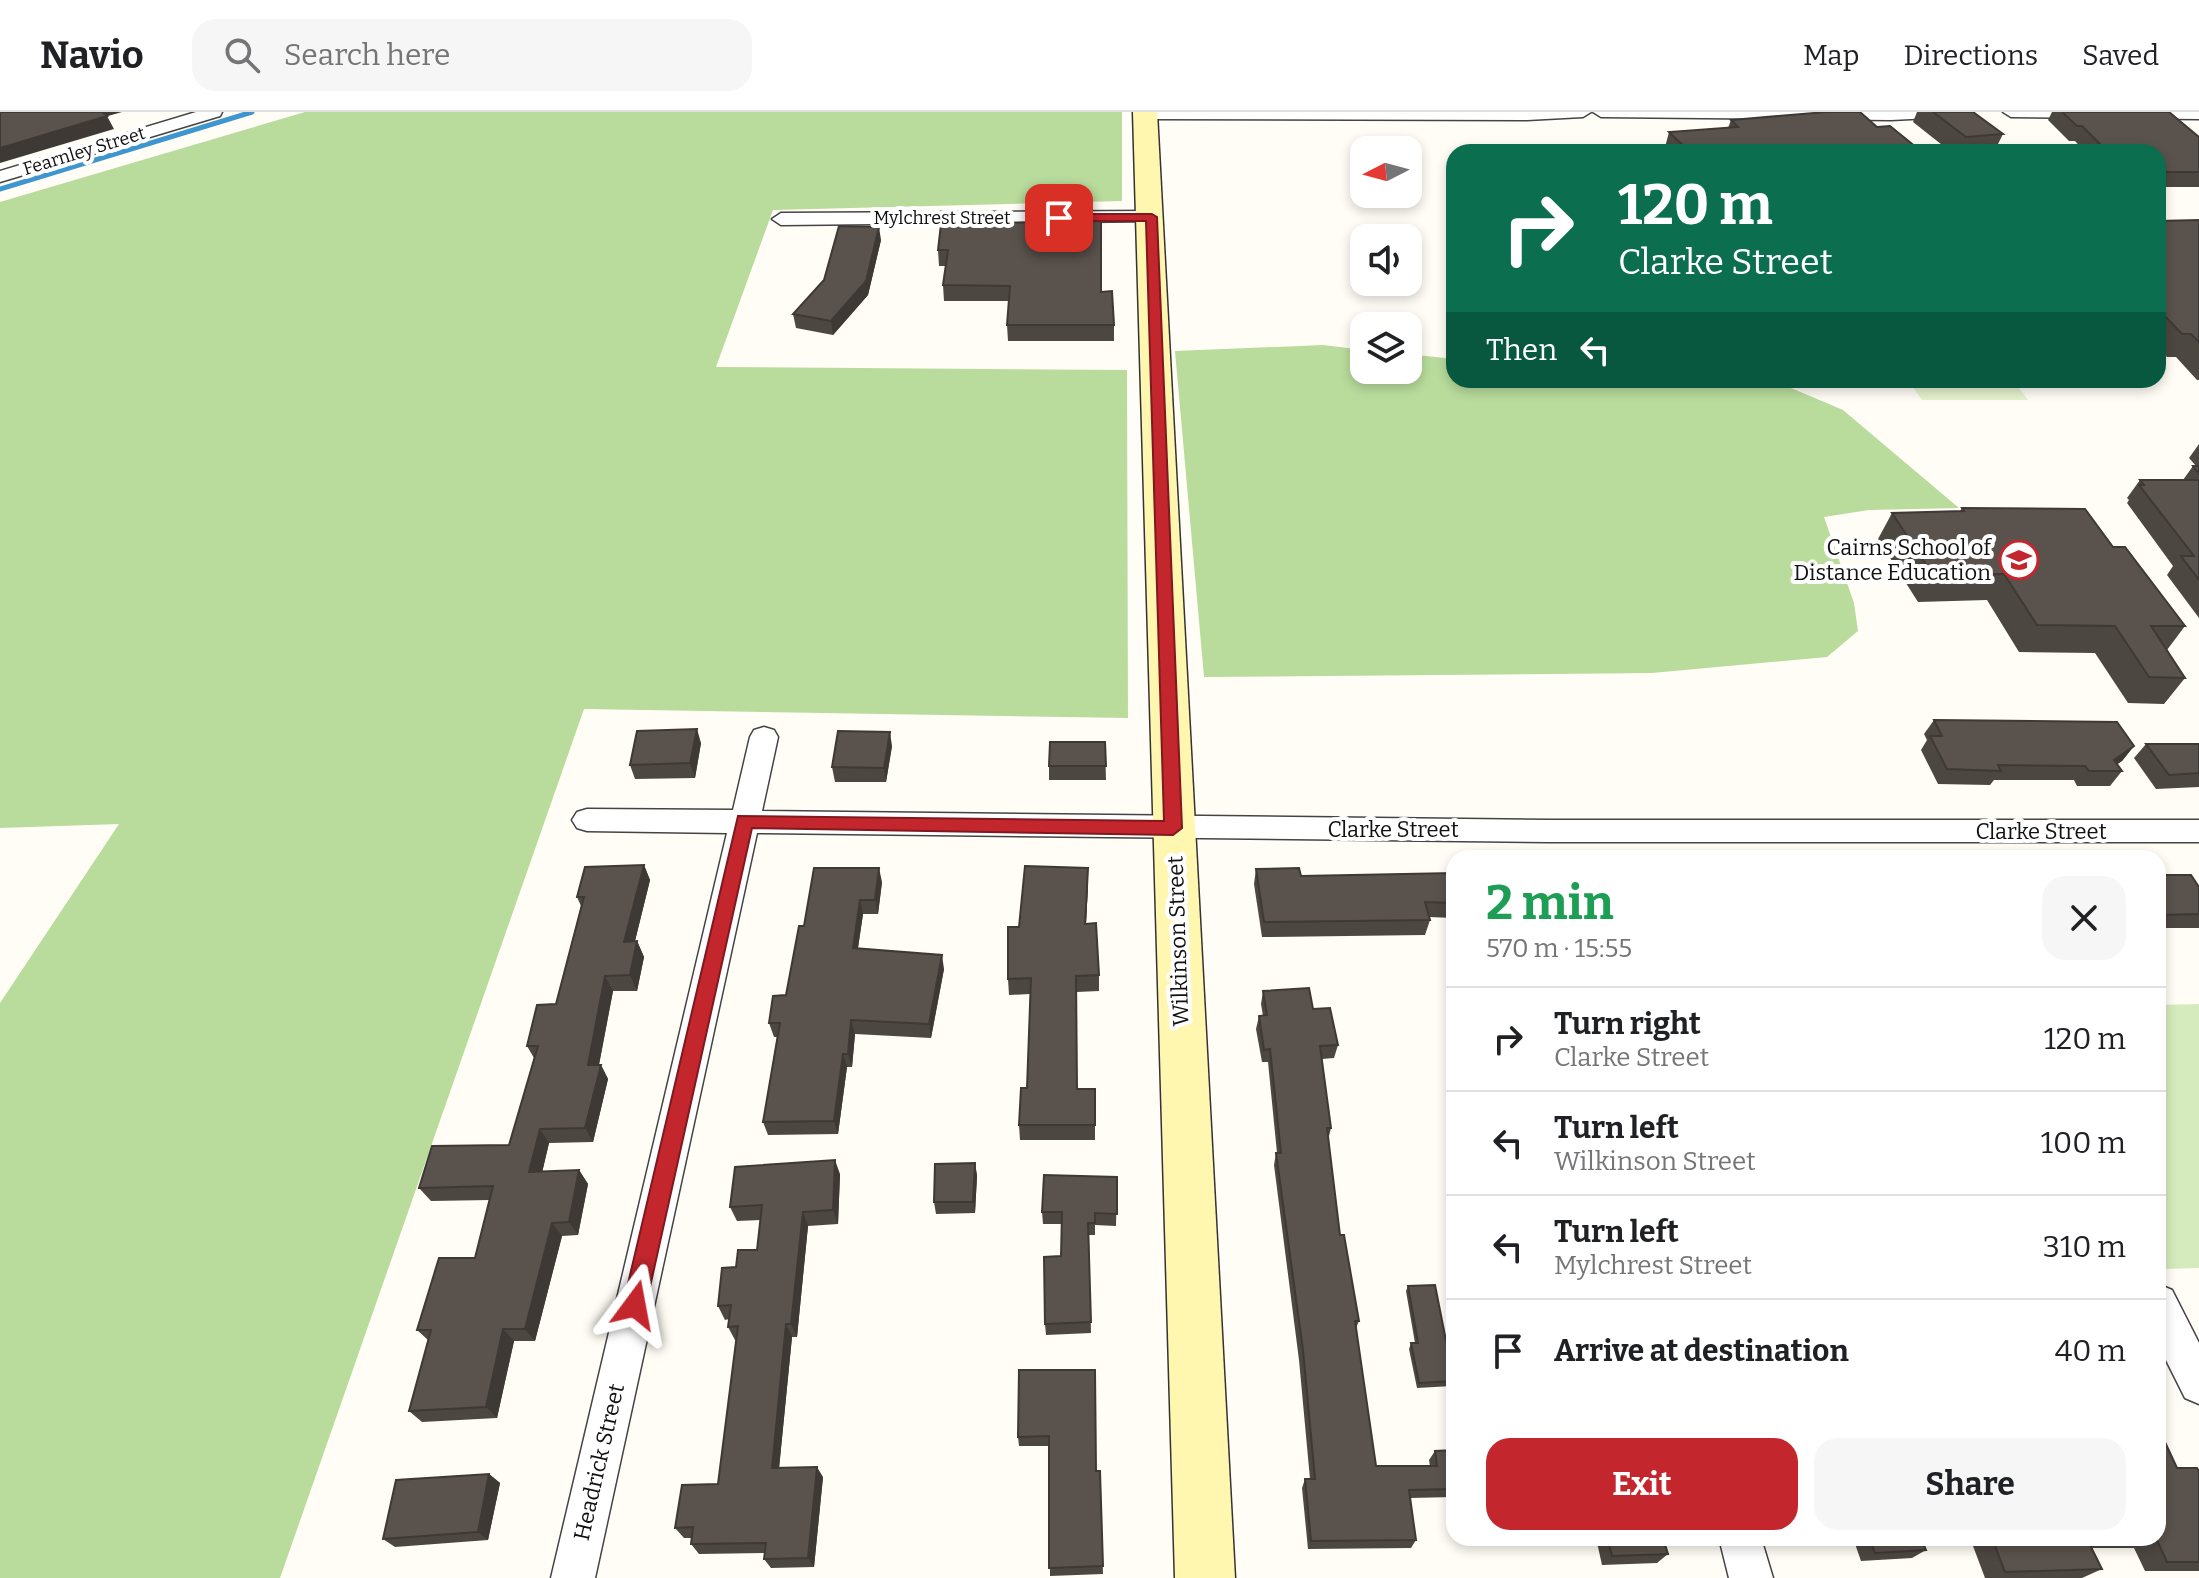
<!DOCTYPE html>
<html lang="en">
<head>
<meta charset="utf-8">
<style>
  :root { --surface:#fff; --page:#f6f6f6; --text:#202124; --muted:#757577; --line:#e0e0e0; --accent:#c4262e }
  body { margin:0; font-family:Bitter,serif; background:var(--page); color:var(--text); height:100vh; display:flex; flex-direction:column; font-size:30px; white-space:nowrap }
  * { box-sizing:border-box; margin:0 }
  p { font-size:26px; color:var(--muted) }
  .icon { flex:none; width:44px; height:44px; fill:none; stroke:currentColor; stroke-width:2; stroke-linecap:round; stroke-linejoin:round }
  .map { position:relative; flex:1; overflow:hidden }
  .side { position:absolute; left:1446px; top:738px; width:720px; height:696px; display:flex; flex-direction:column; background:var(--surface); border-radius:24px; box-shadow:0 4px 12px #0003 }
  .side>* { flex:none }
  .guide { position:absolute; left:1446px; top:32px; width:720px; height:244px; border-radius:24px; box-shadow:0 4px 12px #0003; background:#0b6e4f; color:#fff; overflow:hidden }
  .needle { width:52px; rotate:264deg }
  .buttons { position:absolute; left:1350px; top:24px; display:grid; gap:16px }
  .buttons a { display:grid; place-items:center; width:72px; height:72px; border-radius:16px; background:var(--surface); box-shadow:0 4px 12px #0003; font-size:40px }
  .pin { position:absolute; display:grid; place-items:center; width:68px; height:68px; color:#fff; margin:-34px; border-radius:16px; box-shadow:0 4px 12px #0006 }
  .me { position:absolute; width:88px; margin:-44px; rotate:13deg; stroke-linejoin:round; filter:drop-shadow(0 0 6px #0008) }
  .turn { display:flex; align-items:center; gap:28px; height:168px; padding:0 40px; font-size:36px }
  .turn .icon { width:104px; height:104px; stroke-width:2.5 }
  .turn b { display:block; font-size:56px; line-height:68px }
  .then { display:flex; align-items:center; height:76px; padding:0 40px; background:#0003; gap:16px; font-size:30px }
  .round { display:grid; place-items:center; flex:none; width:84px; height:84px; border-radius:24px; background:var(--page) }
  .summary { display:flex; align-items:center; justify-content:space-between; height:136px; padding:0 40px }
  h1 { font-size:48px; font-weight:700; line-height:60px; color:#1e9e55 }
  .action { display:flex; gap:16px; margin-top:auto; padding:16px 40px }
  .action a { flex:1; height:92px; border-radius:24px; background:var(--accent); color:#fff; font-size:32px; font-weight:700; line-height:92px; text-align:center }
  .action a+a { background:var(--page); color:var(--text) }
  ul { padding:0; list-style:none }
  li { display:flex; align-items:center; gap:24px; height:104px; padding:0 40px; border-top:2px solid var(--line) }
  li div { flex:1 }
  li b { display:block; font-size:30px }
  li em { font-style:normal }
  header { display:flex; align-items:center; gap:48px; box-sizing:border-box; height:112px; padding:0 40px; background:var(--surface); border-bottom:2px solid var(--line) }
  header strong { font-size:38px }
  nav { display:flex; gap:44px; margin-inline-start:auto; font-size:28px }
  .search { width:560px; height:72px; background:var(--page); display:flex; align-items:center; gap:20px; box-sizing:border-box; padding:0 28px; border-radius:24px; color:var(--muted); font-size:30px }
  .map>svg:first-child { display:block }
  .green { fill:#d5ebbd }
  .forest { fill:#b9dc9c }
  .pitch { fill:#e6f2cf }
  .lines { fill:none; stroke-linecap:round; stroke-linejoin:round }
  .stream { stroke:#3f96cf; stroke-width:5 }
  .street-casing { stroke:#444; stroke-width:3 }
  .secondary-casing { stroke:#333; stroke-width:3 }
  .street { fill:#fff; fill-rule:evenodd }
  .secondary { fill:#fff6b0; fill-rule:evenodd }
  .wall { fill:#4d4742 }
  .shaded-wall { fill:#3f3936 }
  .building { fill:#5a524d; stroke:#3f3936; stroke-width:2 }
  .route { fill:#c4262e; stroke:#7f191e; stroke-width:2 }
  .labels { text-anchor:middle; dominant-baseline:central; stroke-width:8; stroke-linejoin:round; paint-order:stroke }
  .far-street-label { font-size:18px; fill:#111; stroke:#fff }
  .poi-label { font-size:22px; fill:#111; stroke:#fff; text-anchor:end }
  .street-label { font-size:22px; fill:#111; stroke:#fff }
</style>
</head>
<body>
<header>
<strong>Navio</strong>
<div class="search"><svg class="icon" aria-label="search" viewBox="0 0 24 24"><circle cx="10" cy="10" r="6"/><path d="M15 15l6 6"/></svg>Search here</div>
<nav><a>Map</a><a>Directions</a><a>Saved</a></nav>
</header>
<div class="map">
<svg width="2199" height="1466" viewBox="0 0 2199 1466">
  <rect width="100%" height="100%" fill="#fffdf5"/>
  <path class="green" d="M2199 892V1156L2164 1157 2158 1146V893Z"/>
  <path class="forest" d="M305 0H1122V89L773 98 716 255 1127 258 1128 606 584 597 280 1466H0V891L119 712 0 716V90Z
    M1323 233 1364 238V258H1408V242L1454 247V268H1772L1843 298 1959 396 1869 398 1824 405 1854 491 1858 519 1827 545 1652 561 1204 565 1175 239Z"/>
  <path class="pitch" d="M1908 268H2013L2028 288H1922Z"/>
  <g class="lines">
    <path class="stream" d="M0 77 252 0"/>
    <defs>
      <path id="street" d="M196 0H222L220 4 0 70V59Z
        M1138 0H1591L1583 5 1527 8 1145 7 1139 6Z
        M1593 0H1959L1951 5 1891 8 1601 5Z
        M2003 0H2199V7L2011 5Z
        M1152 99 1161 105 1159 109 781 113 772 107 781 101Z
        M764 615 774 618 778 625 762 699 1549 708H2199V730H1549L757 721 595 1466H551L727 721 587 719 577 716 572 708 577 700 587 697 733 698 750 625 754 618Z
        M2158 1172 2172 1178 2199 1231V1292L2185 1286 2158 1232Z
        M1719 1426H1761L1773 1466H1729Z"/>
      <path id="secondary" d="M1133 0H1157L1235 1466H1175Z"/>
    </defs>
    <use href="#street" class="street-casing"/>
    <use href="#secondary" class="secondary-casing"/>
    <use href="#street" class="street"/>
    <use href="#secondary" class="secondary"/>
  </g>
  <path class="wall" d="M1917 0H1973L2003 22 1994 40H1951L1913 10Z
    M2052 0H2169L2199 25V75H2158V40H2085L2075 29H2069L2048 8Z
    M1731 8 1877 15 1922 40 1664 39 1669 20 1728 16Z
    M2199 108V268H2197L2176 245H2167L2158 236V109Z
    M941 112 1101 180 1114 213V229H1008L1007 213 1009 189H944L943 173 946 154H939L938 138Z
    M881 128 868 183 833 223 796 216 793 202Z
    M2199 332V506L2167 463 2173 454 2127 391 2129 388 2127 386 2140 368H2183L2193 354H2196L2189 346Z
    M1962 396 2113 435 2185 514 2167 538 2185 566 2164 592 2128 591 2095 541 2019 540 1987 488 1918 490 1878 427 1892 401 1960 399Z
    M1934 608 2134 634 2122 649 2117 652 2122 659 2110 674H2077L2074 668H1994L1990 673 1938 672 1921 638 1927 628 1924 622Z
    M1105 630 1106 668H1049V654Z
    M701 631 695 666 635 667 630 653Z
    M2146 632H2199V675L2156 677 2134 646Z
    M892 634 886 670H835L832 655Z
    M644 753 650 768 635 829H637L644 845 637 879H613L599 953H601L608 967 593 1030 549 1031 542 1060 579 1058 588 1072 578 1123 562 1124 535 1229H514L497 1306 422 1310 409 1299 428 1228 417 1218 475 1146 490 1088 431 1089 419 1076 509 1033 534 946 527 934 556 892 581 794 577 785Z
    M1256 757 1301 764 1454 761V806L1429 805 1430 808 1425 823 1262 825 1254 772Z
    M2158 763 2199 775V816H2158Z
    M882 770 878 802H863L858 836 944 857 931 926 855 922 852 955H847L838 1022 768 1023 763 1010 777 925H774L769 911 786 883 804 814Z
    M1088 773 1086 812 1099 863V879L1077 880V977H1095V1028H1020L1019 1013 1027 976 1030 882 1009 883 1008 867 1019 815Z
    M1453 837H1454V893L1448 852Z
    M1263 879 1313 897 1338 933 1334 946 1322 947 1331 1016 1328 1028 1340 1123 1359 1209 1356 1216 1376 1354H1430L1429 1348 1435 1339 1454 1338V1385L1410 1386 1416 1428 1411 1436 1308 1437 1302 1376 1305 1367H1310L1299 1248 1274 1053 1276 1041H1277L1268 950H1262L1256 917 1259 904H1263L1261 892Z
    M975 1051 977 1064 975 1101 936 1102 934 1090Z
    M840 1062 838 1112 808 1114 797 1225H792L779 1356 823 1365 814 1455 771 1456 764 1447 765 1441 699 1442 691 1432 692 1426H684L675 1416 718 1372 736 1228H735L728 1215 729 1207 725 1208 718 1194 736 1155 757 1138 761 1108 737 1109 730 1095Z
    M1117 1065 1116 1114 1095 1113V1123H1089L1091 1221 1046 1223 1045 1212 1061 1144V1112H1043L1042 1100Z
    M1454 1137V1159L1451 1143Z
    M1408 1174 1454 1265V1270L1452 1274 1417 1276 1409 1237 1411 1231H1415L1406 1179Z
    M1019 1258 1096 1359H1100L1103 1462 1050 1464 1049 1334H1019L1018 1325Z
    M2177 1356 2199 1359V1459H2145L2134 1436H2092L2102 1457 2082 1466H1985L1970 1426H2158Z
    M489 1362 500 1371 488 1428 395 1435 383 1427Z
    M1596 1426H1663L1668 1442 1657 1451 1602 1453Z
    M1853 1426H1921L1926 1438 1912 1446 1861 1449Z"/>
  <path class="shaded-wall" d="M98 0H122L101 6Z
    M107 4 114 17 0 51V36Z
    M879 115 881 128 868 183 833 223 831 209Z
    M697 617 701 631 695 666 690 651Z
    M890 620 892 634 886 670 884 656Z
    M2134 634 2122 649 2107 659 2114 648Z
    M644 753 650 768 631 845 624 830Z
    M879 756 882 770 878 802 875 788Z
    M1088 756V773L1085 828V812Z
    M860 788 863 802 856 849 853 836Z
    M637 829 644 845 637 879 630 863Z
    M942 843 944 857 931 926 929 912Z
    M605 864 613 879 596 968 588 953Z
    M851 908 855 922 852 955 848 942Z
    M843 942 847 955 838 1022 834 1009Z
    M601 953 608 967 593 1030 585 1016Z
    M540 1017 549 1031 539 1074 529 1060Z
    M835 1048 840 1062 838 1112 833 1098Z
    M975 1051 977 1064 975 1101 973 1090Z
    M579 1058 588 1072 578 1123 569 1110Z
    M803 1100 808 1114 797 1225 791 1212Z
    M552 1111 562 1124 535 1229 525 1217Z
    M786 1212 792 1225 778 1367 772 1356Z
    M503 1217 514 1229 497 1306 486 1295Z
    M817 1355 823 1365 814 1455 808 1446Z
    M489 1362 500 1371 488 1428 478 1420Z"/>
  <path class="building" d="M0 0H102L107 4 0 36Z
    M1826 0H1860L1877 15 1890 14 1922 40H1690L1669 20 1738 15 1731 8Z
    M1933 0H1973L2003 22 1966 25Z
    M2062 0H2169L2199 25V60H2158V40H2108L2082 14H2077Z
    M2199 108V230L2191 222H2182L2158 197V109Z
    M1101 109V180L1112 179 1114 213H1007L1010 174 943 173 948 138H938L941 112Z
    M839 114 879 115 866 169 831 209 793 202 824 168Z
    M2193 354H2199V362Z
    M2140 368H2199V468L2181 444H2194L2139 373H2144Z
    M1962 396 2085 397 2113 435H2125L2185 514H2151L2185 566 2149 565 2115 514 2037 513 2004 462 1933 463 1892 401 1964 399Z
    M1934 608 2117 610 2134 634 2114 648 2122 659H2089L2085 654 1998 653 2001 659 1947 657 1930 624H1942Z
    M697 617 690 651 630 653 637 619Z
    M838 619 890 620 884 656 832 655Z
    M1050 630H1105L1106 654H1049Z
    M2146 632H2199V661L2169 663Z
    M644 753 624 830 637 829 630 863 605 864 588 953H601L585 1016 540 1017 529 1060 579 1058 569 1110 552 1111 525 1217H503L486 1295 409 1299 431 1218H417L439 1146H475L493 1074 419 1076 432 1034 509 1033 538 934H527L537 893 556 892 584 785H577L585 755Z
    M1025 754 1088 756 1085 812 1096 811 1099 863 1076 864 1077 977H1095V1013H1019L1021 976H1027L1031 866 1008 867V815H1019Z
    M814 756H879L875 788H860L853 836 942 843 929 912 851 908 848 942H843L834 1009 763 1010 780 911H769L773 884 786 883 799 814H804Z
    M1299 756 1301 764 1454 761V791L1425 790 1430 808 1264 810 1256 757Z
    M2158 763H2191L2199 775V802L2158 803Z
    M1309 876 1313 897 1330 896 1338 933 1320 934 1331 1016H1327L1340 1123H1344L1359 1209H1355L1376 1354H1437L1435 1339 1454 1338V1377L1409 1378 1416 1428 1311 1429 1305 1367H1315L1303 1238 1276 1041H1281L1270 937 1264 938 1259 904 1267 903 1263 879Z
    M835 1048 833 1098 803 1100 791 1212H786L772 1356 817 1355 808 1446 764 1447 766 1431 691 1432 693 1415 675 1416 682 1373 718 1372 738 1214 728 1215 731 1193 718 1194 722 1156 736 1155 738 1138H757L762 1093 730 1095 735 1055Z
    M975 1051 973 1090H934L935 1052Z
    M1044 1063 1117 1065V1102L1095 1101V1111H1088L1091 1210 1045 1212 1044 1145 1061 1144 1062 1100H1042Z
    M1435 1173 1454 1269 1419 1271 1411 1231H1418L1408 1174Z
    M1019 1258H1095L1096 1359H1100L1103 1454 1049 1456V1324L1018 1325Z
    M2158 1315 2177 1356H2197L2199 1359V1450H2167L2156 1426 2087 1427 2102 1457 2005 1460 1992 1426H2158Z
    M489 1362 478 1420 383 1427 396 1368Z
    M1607 1426H1663L1668 1442 1612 1444Z
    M1869 1426H1921L1926 1438 1875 1441Z"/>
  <path class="route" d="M1152 102 1157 105 1182 716 1173 723 752 716 646 1193 643 1201 635 1205 626 1201 623 1193 738 704 1164 709 1146 109H1059L1054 106 1059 102Z"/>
  <defs>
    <symbol id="school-ring" viewBox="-11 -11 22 22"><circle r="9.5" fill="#fff" stroke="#c4262e" stroke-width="1.5"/><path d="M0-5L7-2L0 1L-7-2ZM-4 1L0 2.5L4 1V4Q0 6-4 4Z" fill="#c4262e"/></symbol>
  </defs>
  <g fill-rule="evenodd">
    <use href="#school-ring" x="1997" y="426" width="44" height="44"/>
  </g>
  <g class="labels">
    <g class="far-street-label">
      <text transform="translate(84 39) rotate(-17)">Fearnley Street</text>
      <text x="942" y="106">Mylchrest Street</text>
    </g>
    <g class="poi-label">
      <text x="1991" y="435">Cairns School of<tspan x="1991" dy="25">Distance Education</tspan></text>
    </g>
    <g class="street-label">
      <text x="1393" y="717">Clarke Street</text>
      <text x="2041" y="719">Clarke Street</text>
      <text transform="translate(1178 829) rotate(-92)">Wilkinson Street</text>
      <text transform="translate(599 1350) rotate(-77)">Headrick Street</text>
    </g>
  </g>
</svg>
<div class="buttons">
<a><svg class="needle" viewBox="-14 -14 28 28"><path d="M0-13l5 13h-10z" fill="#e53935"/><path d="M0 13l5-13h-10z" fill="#757577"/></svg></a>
<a><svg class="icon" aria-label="sound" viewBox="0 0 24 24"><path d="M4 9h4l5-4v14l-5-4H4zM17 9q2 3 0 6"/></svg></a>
<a><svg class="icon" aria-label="layers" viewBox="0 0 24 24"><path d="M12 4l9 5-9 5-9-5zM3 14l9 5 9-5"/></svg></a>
</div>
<div class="pin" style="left:1059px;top:106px;background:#d93025"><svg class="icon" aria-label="arrive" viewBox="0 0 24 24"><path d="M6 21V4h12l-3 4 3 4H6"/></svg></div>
<svg class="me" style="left:635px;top:1193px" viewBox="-20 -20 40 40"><path d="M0-17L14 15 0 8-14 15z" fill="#c4262e" stroke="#fff" stroke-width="4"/></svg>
<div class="guide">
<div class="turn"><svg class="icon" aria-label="right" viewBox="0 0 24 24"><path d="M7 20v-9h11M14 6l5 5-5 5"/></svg><div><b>120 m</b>Clarke Street</div></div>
<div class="then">Then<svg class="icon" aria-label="left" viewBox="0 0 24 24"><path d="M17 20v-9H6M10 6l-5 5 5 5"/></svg></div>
</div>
<section class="side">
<div class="summary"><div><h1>2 min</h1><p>570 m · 15:55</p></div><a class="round"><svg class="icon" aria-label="close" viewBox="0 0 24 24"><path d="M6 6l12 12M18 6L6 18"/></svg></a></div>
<ul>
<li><svg class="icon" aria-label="right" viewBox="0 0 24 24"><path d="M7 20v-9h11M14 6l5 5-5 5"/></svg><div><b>Turn right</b><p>Clarke Street</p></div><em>120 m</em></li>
<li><svg class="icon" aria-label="left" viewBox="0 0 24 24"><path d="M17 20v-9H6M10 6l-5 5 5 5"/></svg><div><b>Turn left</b><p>Wilkinson Street</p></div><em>100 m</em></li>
<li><svg class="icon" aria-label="left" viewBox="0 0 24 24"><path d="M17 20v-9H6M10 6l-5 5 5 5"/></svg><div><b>Turn left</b><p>Mylchrest Street</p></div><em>310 m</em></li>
<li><svg class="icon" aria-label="arrive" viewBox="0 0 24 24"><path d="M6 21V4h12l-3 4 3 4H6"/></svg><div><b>Arrive at destination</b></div><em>40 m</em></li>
</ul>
<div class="action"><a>Exit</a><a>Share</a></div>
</section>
</div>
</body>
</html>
